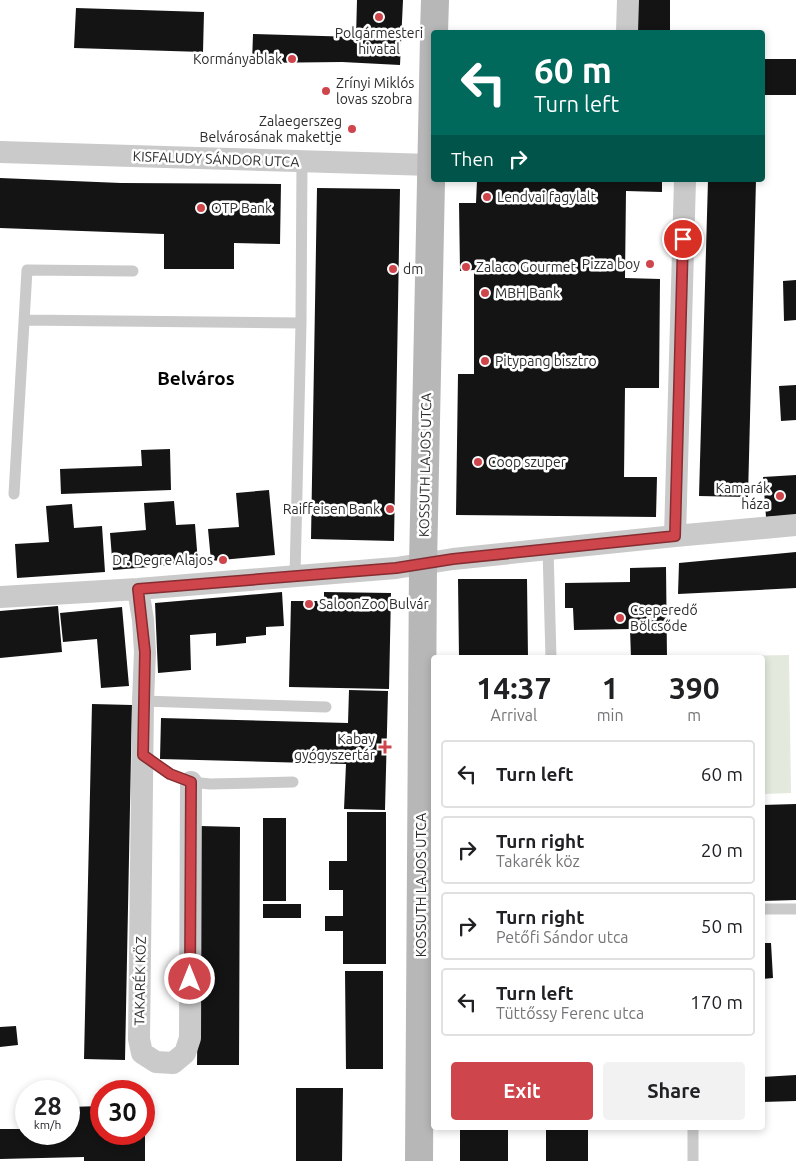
<!DOCTYPE html>
<html lang="en">
<head>
<meta charset="utf-8">
<style>
  :root { --surface:#fff; --page:#f2f2f2; --text:#202124; --muted:#757577; --line:#e0e0e0; --accent:#ce454b }
  body { margin:0; font-family:Ubuntu,sans-serif; background:var(--page); color:var(--text); height:100vh; display:flex; flex-direction:column; font-size:19px; white-space:nowrap }
  * { box-sizing:border-box; margin:0 }
  p { font-size:16px; color:var(--muted) }
  .icon { flex:none; width:28px; height:28px; fill:none; stroke:currentColor; stroke-width:2; stroke-linecap:round; stroke-linejoin:round }
  .map { position:relative; flex:1; overflow:hidden }
  .details { position:absolute; left:431px; top:655px; width:334px; height:475px; display:flex; flex-direction:column; background:var(--surface); border-radius:5px; box-shadow:0 2px 8px #0003 }
  .details>* { flex:none }
  .banner { position:absolute; left:431px; top:30px; width:334px; height:152px; border-radius:5px; box-shadow:0 2px 8px #0003; background:#00695c; color:#fff; overflow:hidden }
  .speed { position:absolute; left:15px; top:1080px; display:flex; gap:10px; font-size:25px; font-weight:700; text-align:center }
  .speed>* { display:grid; place-content:center; width:65px; height:65px; border-radius:50%; background:var(--surface); box-shadow:0 2px 8px #0003; line-height:1 }
  .speed small { font-size:12px; font-weight:400 }
  .speed .limit { border:8px solid #d22; background:#fff; color:#111 }
  .pin { position:absolute; display:grid; place-items:center; width:42px; height:42px; color:#fff; margin:-21px; border:2px solid #fff; border-radius:50%; box-shadow:0 1px 5px #0007 }
  .me { position:absolute; width:55px; margin:-28px; rotate:0deg; stroke-linejoin:round; filter:drop-shadow(0 0 4px #0008) }
  .turn { display:flex; align-items:center; gap:18px; height:105px; padding:0 20px; font-size:22px }
  .turn .icon { width:65px; height:65px; stroke-width:2.5 }
  .turn b { display:block; font-size:35px; line-height:42px }
  .then { display:flex; align-items:center; height:48px; padding:0 20px; background:#0003; gap:10px; font-size:19px }
  .eta { display:flex; justify-content:space-evenly; align-items:center; height:85px; text-align:center }
  .eta b { font-size:30px; font-weight:600; line-height:35px }
  .button { display:flex; gap:10px; margin-top:auto; padding:10px 20px }
  .button a { flex:1; height:58px; border-radius:5px; background:var(--accent); color:#fff; font-size:20px; font-weight:600; line-height:58px; text-align:center }
  .button a+a { background:var(--page); color:var(--text) }
  ul { padding:0; list-style:none }
  li { display:flex; align-items:center; gap:15px; height:68px; margin:0 10px 8px; padding:0 10px; border:2px solid var(--line); border-radius:5px }
  li div { flex:1 }
  li b { display:block; font-size:19px }
  li em { font-style:normal }
  .map>svg:first-child { display:block }
  .green { fill:#e3e9dd }
  .building { fill:#141414 }
  .lines { fill:none; stroke-linecap:round; stroke-linejoin:round }
  .lane { stroke:#cacaca; stroke-width:11 }
  .street { stroke:#cacaca; stroke-width:22 }
  .secondary { stroke:#b7b7b7; stroke-width:28 }
  .route-casing { stroke:#862d31; stroke-width:12 }
  .route { stroke:#ce454b; stroke-width:9 }
  .poi-dot { fill:#ce454b; stroke:#fff; stroke-width:2 }
  .labels { text-anchor:middle; dominant-baseline:central; stroke-width:5; stroke-linejoin:round; paint-order:stroke }
  .poi-label { font-size:14px; fill:#2d2d2d; stroke:#fff; text-anchor:start }
  .street-label { font-size:14px; fill:#2d2d2d; stroke:#fff }
  .district-label { font-size:19px; font-weight:bold; fill:#000; stroke:#fff }
</style>
</head>
<body>
<div class="map">
<svg width="796" height="1161" viewBox="0 0 796 1161">
  <rect width="100%" height="100%" fill="#fff"/>
  <path class="green" d="M789 655 791 793 763 794 762 658H718V656Z"/>
  <path class="building" d="M357 0H403L400 65 342 62 252 63 253 34 356 37Z
    M634 0H670V32H634Z
    M76 8 204 12 203 52 74 48Z
    M762 59H796V95H762Z
    M0 178 121 183 281 184 280 244 234 243V269H164V234L0 228Z
    M477 180H662V192L626 191 625 278 660 279 659 388H625L624 477H657L656 517 456 515 458 374H474V270L460 271 459 203H476Z
    M708 180H756L748 497 699 496Z
    M317 188 400 189 394 541 311 539Z
    M796 280V320L784 321 783 281Z
    M796 385V420L781 421 779 386Z
    M170 449 171 490 61 494 60 469 142 466 141 450Z
    M796 475V515L766 517 763 477Z
    M269 490 275 555 211 561 208 529 239 527 236 493Z
    M174 501 176 525 195 524 198 563 113 570 110 533 146 530 144 503Z
    M72 504 74 528 102 526 105 572 17 578 15 544 49 542 46 506Z
    M796 552V588L678 594 679 563Z
    M666 567 667 658H631L630 629 574 630 573 608H565V583L630 582V568Z
    M458 579H527L528 658H459Z
    M282 592 284 626 266 627V635L246 637V643L216 646V633L190 635 191 670 158 673 155 603Z
    M324 592 391 593 389 689 289 687 291 601H324Z
    M58 606 62 652 0 658V611Z
    M122 607 129 686 101 688 97 639 63 642 60 613Z
    M349 690 388 691 385 810 344 809 346 764 160 759 161 718 348 723Z
    M92 704 132 705 125 1060 84 1059Z
    M796 804V900L762 901V805Z
    M347 812H386V964H343V931H325V916H343V890H329V861H347Z
    M263 818H286V901H263Z
    M200 826 240 827 239 1065H197Z
    M263 904H301V918H263Z
    M762 943H771L773 978 762 979Z
    M345 971H383V1069H346Z
    M16 1026 18 1045 0 1047V1027Z
    M796 1075V1101L762 1102V1077Z
    M296 1088H343L342 1161H296Z
    M101 1106V1134H145V1161H84V1157L0 1159V1129H26V1134H69V1107Z
    M460 1128H508V1161H460Z
    M546 1128H588V1161H546Z"/>
  <g class="lines">
    <path class="lane" d="M24 320 301 323
      M14 494 27 270 133 271
      M548 549 551 658
      M295 575 301 323 302 162
      M143 701 326 707
      M143 755 170 774 191 782 210 784 293 782
      M762 909H796
      M693 1161V1128"/>
    <path class="street" d="M627 32 628 0
      M0 152 431 165
      M675 536 685 180
      M138 589 143 620 145 652 143 701 139 1039 142 1053 156 1062 173 1063 185 1053 190 1038 191 782
      M0 597 138 589 396 568 453 559 675 536 796 525"/>
    <path class="secondary" d="M434 32 435 0
      M419 1161 423 565 434 38"/>
  </g>
  <g class="lines">
    <defs>
      <path id="route" d="M190 979 191 782 170 774 143 755 145 652 138 589 396 568 453 559 675 536 683 239"/>
    </defs>
    <use href="#route" class="route-casing"/>
    <use href="#route" class="route"/>
  </g>
  <g class="poi-dot">
    <circle cx="379" cy="17" r="5"/>
    <circle cx="292" cy="59" r="5"/>
    <circle cx="326" cy="91" r="5"/>
    <circle cx="352" cy="129" r="5"/>
    <circle cx="487" cy="197" r="5"/>
    <circle cx="201" cy="208" r="5"/>
    <circle cx="650" cy="264" r="5"/>
    <circle cx="466" cy="267" r="5"/>
    <circle cx="393" cy="269" r="5"/>
    <circle cx="485" cy="293" r="5"/>
    <circle cx="485" cy="361" r="5"/>
    <circle cx="478" cy="462" r="5"/>
    <circle cx="780" cy="496" r="5"/>
    <circle cx="390" cy="509" r="5"/>
    <circle cx="223" cy="560" r="5"/>
    <circle cx="309" cy="604" r="5"/>
    <circle cx="620" cy="618" r="5"/>
    <path d="M382.5 739.5h5v5h5v5h-5v5h-5v-5h-5v-5h5z"/>
  </g>
  <g class="labels">
    <g class="poi-label">
      <text x="379" y="33" text-anchor="middle">Polgármesteri<tspan x="379" dy="16">hivatal</tspan></text>
      <text x="282" y="59" text-anchor="end">Kormányablak</text>
      <text x="336" y="83">Zrínyi Miklós<tspan x="336" dy="16">lovas szobra</tspan></text>
      <text x="342" y="121" text-anchor="end">Zalaegerszeg<tspan x="342" dy="16">Belvárosának makettje</tspan></text>
      <text x="497" y="197">Lendvai fagylalt</text>
      <text x="211" y="208">OTP Bank</text>
      <text x="640" y="264" text-anchor="end">Pizza boy</text>
      <text x="476" y="267">Zalaco Gourmet</text>
      <text x="403" y="269">dm</text>
      <text x="495" y="293">MBH Bank</text>
      <text x="495" y="361">Pitypang bisztro</text>
      <text x="488" y="462">Coop szuper</text>
      <text x="770" y="488" text-anchor="end">Kamarák<tspan x="770" dy="16">háza</tspan></text>
      <text x="380" y="509" text-anchor="end">Raiffeisen Bank</text>
      <text x="213" y="560" text-anchor="end">Dr. Degre Alajos</text>
      <text x="319" y="604">SaloonZoo Bulvár</text>
      <text x="630" y="610">Cseperedő<tspan x="630" dy="16">Bölcsőde</tspan></text>
      <text x="375" y="739" text-anchor="end">Kabay<tspan x="375" dy="16">gyógyszertár</tspan></text>
    </g>
    <g class="street-label">
      <text transform="translate(216 159) rotate(2)">KISFALUDY SÁNDOR UTCA</text>
      <text transform="translate(425 465) rotate(-89)">KOSSUTH LAJOS UTCA</text>
      <text transform="translate(421 885) rotate(-90)">KOSSUTH LAJOS UTCA</text>
      <text transform="translate(140 981) rotate(-89)">TAKARÉK KÖZ</text>
    </g>
    <g class="district-label">
      <text x="196" y="378">Belváros</text>
    </g>
  </g>
</svg>
<div class="speed"><div>28<small>km/h</small></div><div class="limit">30</div></div>
<div class="pin" style="left:683px;top:239px;background:#d93025"><svg class="icon" aria-label="arrive" viewBox="0 0 24 24"><path d="M6 21V4h12l-3 4 3 4H6"/></svg></div>
<svg class="me" style="left:190px;top:979px" viewBox="-20 -20 40 40"><circle r="17" fill="#ce454b" stroke="#fff" stroke-width="3"/><path d="M0-11L8 9 0 5-8 9z" fill="#fff"/></svg>
<div class="banner">
<div class="turn"><svg class="icon" aria-label="left" viewBox="0 0 24 24"><path d="M17 20v-9H6M10 6l-5 5 5 5"/></svg><div><b>60 m</b>Turn left</div></div>
<div class="then">Then<svg class="icon" aria-label="right" viewBox="0 0 24 24"><path d="M7 20v-9h11M14 6l5 5-5 5"/></svg></div>
</div>
<section class="details">
<div class="eta">
<div><b>14:37</b><p>Arrival</p></div>
<div><b>1</b><p>min</p></div>
<div><b>390</b><p>m</p></div>
</div>
<ul>
<li><svg class="icon" aria-label="left" viewBox="0 0 24 24"><path d="M17 20v-9H6M10 6l-5 5 5 5"/></svg><div><b>Turn left</b></div><em>60 m</em></li>
<li><svg class="icon" aria-label="right" viewBox="0 0 24 24"><path d="M7 20v-9h11M14 6l5 5-5 5"/></svg><div><b>Turn right</b><p>Takarék köz</p></div><em>20 m</em></li>
<li><svg class="icon" aria-label="right" viewBox="0 0 24 24"><path d="M7 20v-9h11M14 6l5 5-5 5"/></svg><div><b>Turn right</b><p>Petőfi Sándor utca</p></div><em>50 m</em></li>
<li><svg class="icon" aria-label="left" viewBox="0 0 24 24"><path d="M17 20v-9H6M10 6l-5 5 5 5"/></svg><div><b>Turn left</b><p>Tüttőssy Ferenc utca</p></div><em>170 m</em></li>
</ul>
<div class="button"><a>Exit</a><a>Share</a></div>
</section>
</div>
</body>
</html>
